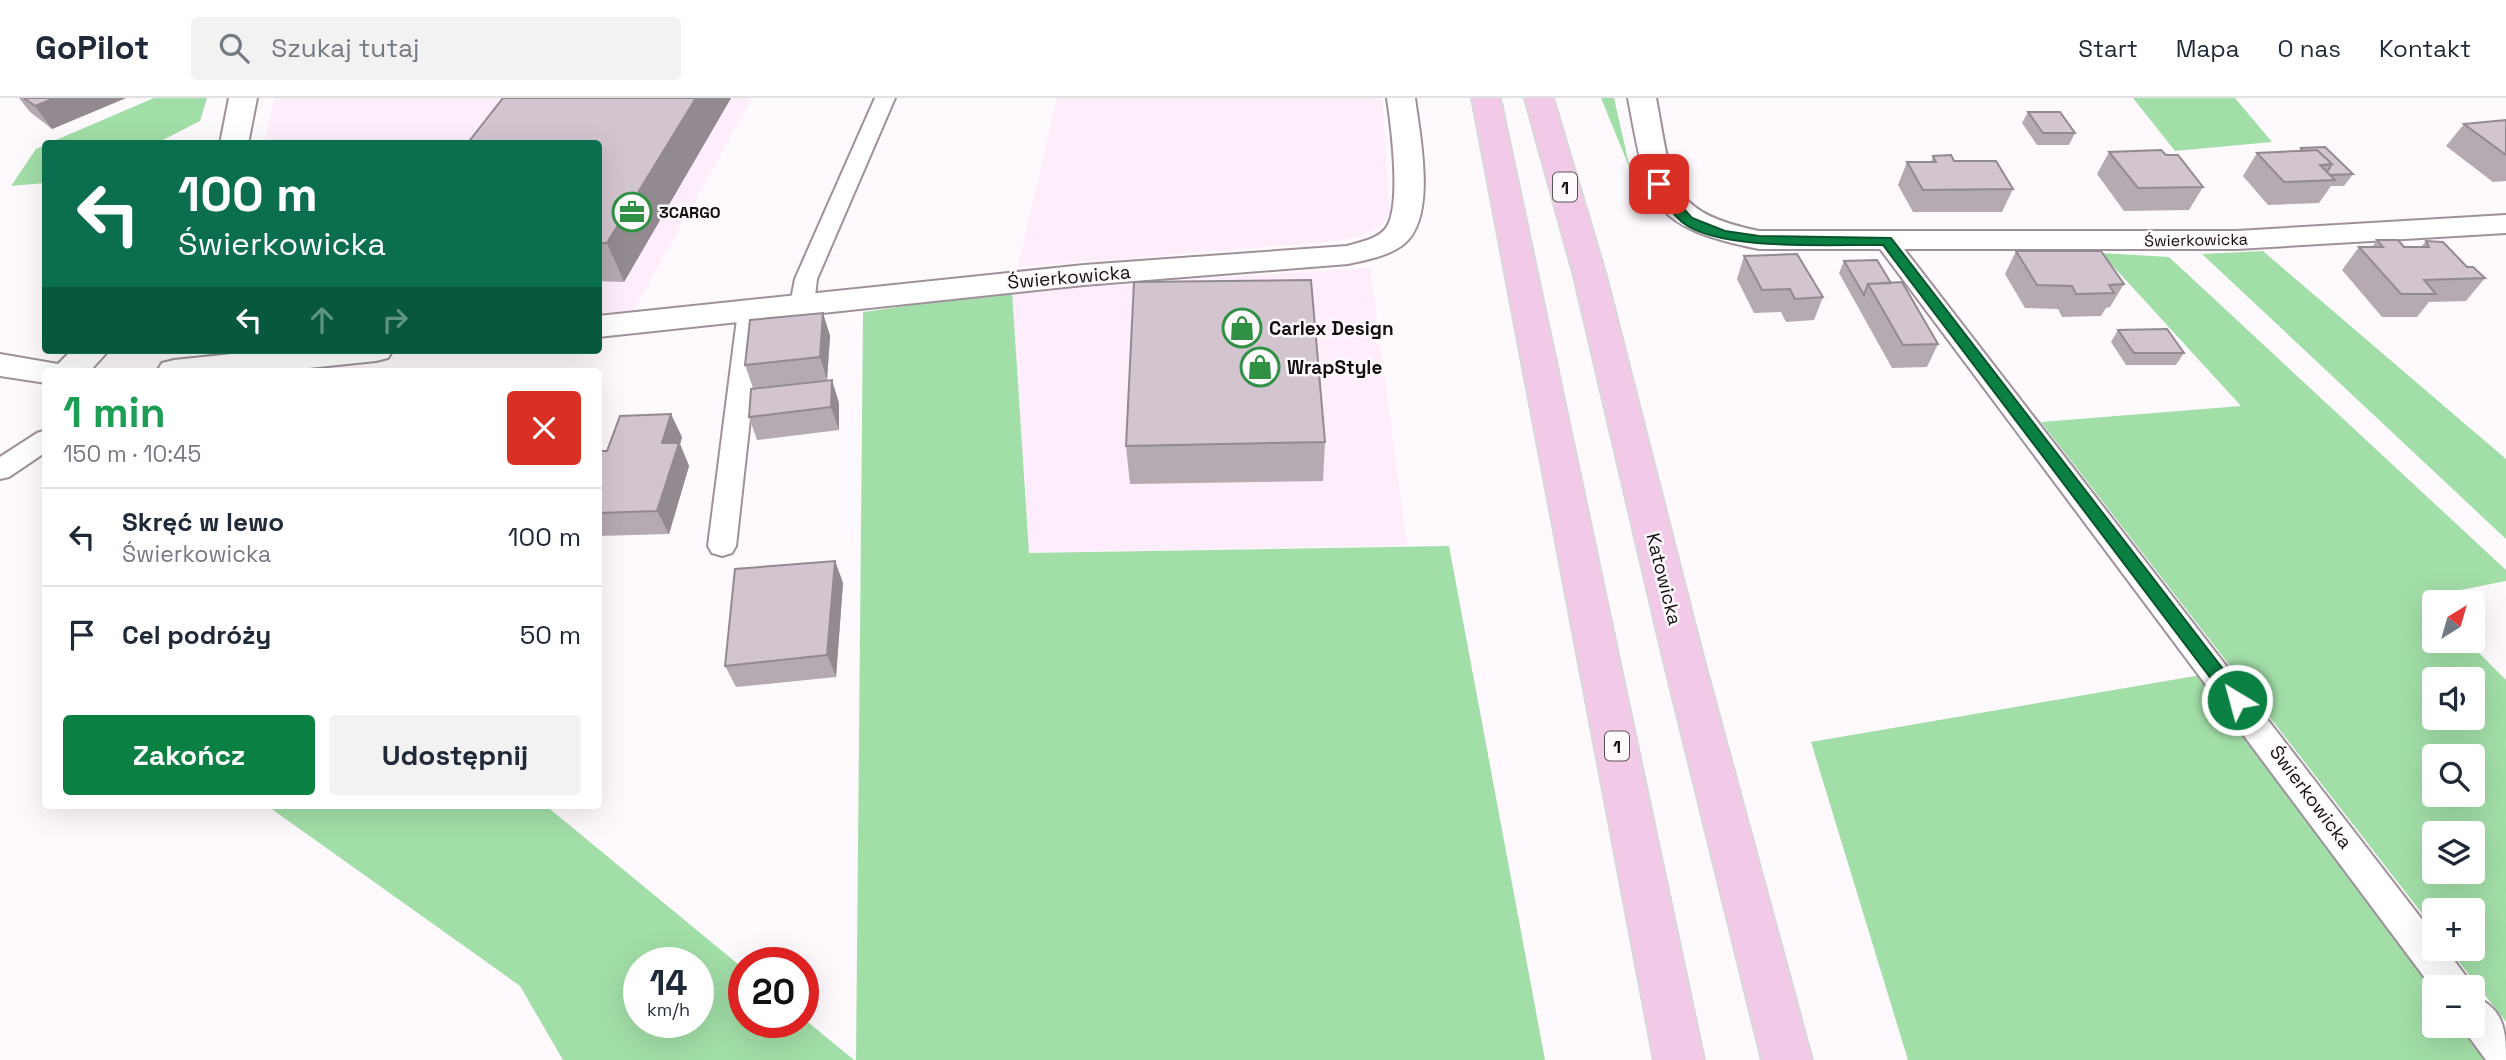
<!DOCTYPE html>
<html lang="pl">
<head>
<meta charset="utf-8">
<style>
  :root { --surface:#fff; --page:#f2f2f3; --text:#1f2937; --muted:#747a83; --line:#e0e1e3; --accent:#0b8043 }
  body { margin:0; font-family:"Space Grotesk",sans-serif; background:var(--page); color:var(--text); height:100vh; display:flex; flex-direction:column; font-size:26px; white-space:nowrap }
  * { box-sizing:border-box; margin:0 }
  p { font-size:23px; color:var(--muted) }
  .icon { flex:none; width:38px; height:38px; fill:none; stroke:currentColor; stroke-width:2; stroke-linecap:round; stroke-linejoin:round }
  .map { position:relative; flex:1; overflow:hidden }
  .details { position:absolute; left:42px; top:270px; width:560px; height:441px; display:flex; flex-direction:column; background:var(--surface); border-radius:7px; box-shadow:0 7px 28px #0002 }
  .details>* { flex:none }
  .guide { position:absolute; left:42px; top:42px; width:560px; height:214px; border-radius:7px; box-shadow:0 7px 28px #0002; background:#0b6e4f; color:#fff; overflow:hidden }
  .needle { width:46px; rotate:37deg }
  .fabs { position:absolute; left:2422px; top:492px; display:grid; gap:14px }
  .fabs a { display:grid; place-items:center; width:63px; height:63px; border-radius:7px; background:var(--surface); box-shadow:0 7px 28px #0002; font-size:35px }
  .speed { position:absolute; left:623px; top:849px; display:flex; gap:14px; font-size:35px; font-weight:700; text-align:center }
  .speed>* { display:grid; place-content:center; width:91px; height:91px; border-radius:50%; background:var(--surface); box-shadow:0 7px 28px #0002; line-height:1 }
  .speed small { font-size:18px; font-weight:400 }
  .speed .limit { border:10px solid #d22; background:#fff; color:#111 }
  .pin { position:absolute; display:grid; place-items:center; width:60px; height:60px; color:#fff; margin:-30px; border-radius:14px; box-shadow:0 4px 10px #0006 }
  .me { position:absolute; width:77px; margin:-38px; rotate:323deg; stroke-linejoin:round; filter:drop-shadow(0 0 5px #0008) }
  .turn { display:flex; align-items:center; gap:24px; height:147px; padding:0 21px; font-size:32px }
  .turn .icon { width:91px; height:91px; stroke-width:2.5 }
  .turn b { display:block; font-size:49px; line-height:60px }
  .lanes { display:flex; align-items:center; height:66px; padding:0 21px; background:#0003; justify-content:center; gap:35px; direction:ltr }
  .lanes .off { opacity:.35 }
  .round { display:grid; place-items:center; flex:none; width:74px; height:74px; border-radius:7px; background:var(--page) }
  .headline { display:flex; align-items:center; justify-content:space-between; height:119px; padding:0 21px }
  h1 { font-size:42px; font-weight:800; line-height:52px; color:#1e9e55 }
  .primary-button { display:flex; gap:14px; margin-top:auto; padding:14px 21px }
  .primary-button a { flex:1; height:80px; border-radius:7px; background:var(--accent); color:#fff; font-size:28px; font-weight:800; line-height:80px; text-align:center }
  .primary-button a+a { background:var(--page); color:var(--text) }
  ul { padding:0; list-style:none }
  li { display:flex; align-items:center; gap:21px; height:98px; padding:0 21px; border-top:2px solid var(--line) }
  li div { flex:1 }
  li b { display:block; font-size:26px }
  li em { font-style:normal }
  header { display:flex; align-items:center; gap:42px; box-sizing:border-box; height:98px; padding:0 35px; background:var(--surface); border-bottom:2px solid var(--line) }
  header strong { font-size:33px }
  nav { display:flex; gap:38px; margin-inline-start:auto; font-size:24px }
  .search { width:490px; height:63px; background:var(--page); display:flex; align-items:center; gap:18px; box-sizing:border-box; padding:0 24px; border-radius:7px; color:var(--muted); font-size:26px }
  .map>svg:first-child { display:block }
  .built { fill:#feedfa }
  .green { fill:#a2dea8; fill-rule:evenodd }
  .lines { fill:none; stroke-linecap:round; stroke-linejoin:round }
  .service-casing { stroke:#9e919b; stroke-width:4 }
  .minor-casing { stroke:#9e919b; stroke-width:4 }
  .primary-casing { stroke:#d9d8d9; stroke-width:4 }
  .service { fill:#fff; fill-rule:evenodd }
  .minor { fill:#fff; fill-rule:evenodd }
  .primary { fill:#f2cae8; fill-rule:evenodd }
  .wall { fill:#b5a9b2 }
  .shaded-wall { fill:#938a91 }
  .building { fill:#d2c5cf; stroke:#938a91; stroke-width:2 }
  .route { fill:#0b8043; stroke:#07532c; stroke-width:2 }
  .labels { text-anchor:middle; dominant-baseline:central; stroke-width:5; stroke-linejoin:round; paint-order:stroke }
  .far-poi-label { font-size:16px; font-weight:bold; fill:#130e12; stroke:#fef9fd; text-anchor:start }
  .far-street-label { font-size:16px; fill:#130e12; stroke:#fef9fd }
  .shield { fill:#fef9fd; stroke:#5a5458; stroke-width:2 }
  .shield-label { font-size:18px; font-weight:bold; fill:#130e12 }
  .street-label { font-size:19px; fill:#130e12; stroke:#fef9fd }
  .poi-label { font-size:19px; font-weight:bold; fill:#130e12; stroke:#fef9fd; text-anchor:start }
</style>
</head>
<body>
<header>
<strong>GoPilot</strong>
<div class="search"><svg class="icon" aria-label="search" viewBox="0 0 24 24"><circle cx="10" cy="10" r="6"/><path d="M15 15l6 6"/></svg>Szukaj tutaj</div>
<nav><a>Start</a><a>Mapa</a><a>O nas</a><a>Kontakt</a></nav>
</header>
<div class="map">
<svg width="2506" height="962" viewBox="0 0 2506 962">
  <rect width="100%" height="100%" fill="#fef9fd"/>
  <path class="built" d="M275 0H752L633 213 599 216 598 46H264Z
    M1057 0H1382L1390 116 1381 128 1364 137 1338 143 1018 169Z
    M1370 170 1407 447 1029 455 1012 193Z"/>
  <path class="green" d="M154 0H207L200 23 157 45H49Z
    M1601 0H1614L1630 71Z
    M2133 0H2235L2272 44 2175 53Z
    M45 47V85L11 88 36 51Z
    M2263 153 2506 361V441L2202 156Z
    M2101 155 2169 159 2506 472V483L2425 499 2434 509V542L2467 543 2506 582V924L2449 851 2473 850V812H2434V831L2041 324 2241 308ZM2434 581H2473V620H2434ZM2434 658H2473V696H2434ZM2434 735H2473V774H2434Z
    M1012 193 1029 455 1449 448 1545 962H856L863 214Z
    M2201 577 2434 890V928H2463L2488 962H1908L1811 644Z
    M266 707H545L744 871V924H803V920L854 962H563L520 888ZM698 864V924H639V864Z"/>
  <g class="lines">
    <defs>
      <path id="service" d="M875 0H895L817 181 814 207 810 212 802 214 794 212 790 207 795 181Z
        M1886 136 1894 138 2434 837V850H2445L2465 877 2471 889H2434V892L1878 148 1875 143 1878 138Z
        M750 206 758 208 762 213 736 448 732 455 722 458 712 455 708 448 738 213 742 208Z
        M46 332V354L9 379 0 381V359L37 335Z
        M2473 898C2504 910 2506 932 2506 962H2486L2461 928H2473Z"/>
      <path id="minor" d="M229 0H257L248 46H220Z
        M1387 0H1415C1420 38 1437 119 1404 146 1389 158 1366 162 1348 166L1084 187 598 239V218L1084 167 1347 148C1360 144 1378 141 1386 130 1402 108 1391 27 1387 0Z
        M1628 0H1656C1672 83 1666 114 1759 133H2237L2506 117V135L2237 151H1759C1647 128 1648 106 1628 0Z
        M72 252H109L90 273H46V285L0 278V256L58 266Z
        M270 252H393L388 260 376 263 280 273H157L162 265 174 262Z"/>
      <path id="primary" d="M1472 0H1500L1704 962H1654Z
        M1525 0H1553L1606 178 1702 555 1812 962H1762L1662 555 1574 178Z"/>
    </defs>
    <use href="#service" class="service-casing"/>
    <use href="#minor" class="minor-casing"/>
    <use href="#primary" class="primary-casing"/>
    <use href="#service" class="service"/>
    <use href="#minor" class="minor"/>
    <use href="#primary" class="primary"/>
  </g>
  <path class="wall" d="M19 0H126L52 31 30 14Z
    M731 0 624 184 598 183V46Z
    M2028 14 2075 35 2069 47H2037L2022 25Z
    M2506 22V83L2493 84 2446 48 2464 26Z
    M2301 50 2353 76 2344 88H2331L2319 105 2268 107 2243 78 2257 55 2299 53Z
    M2109 54 2166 57 2203 89 2189 112 2124 113 2097 76Z
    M1933 58 1954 63 2013 91 2002 114H1913L1898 87 1907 64H1931Z
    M2377 142 2404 149H2421L2426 143 2485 180 2466 203 2429 204 2417 219H2382L2342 172 2359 149H2372Z
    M2016 153 2124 186 2110 209 2106 210 2101 218 2062 219 2058 211 2025 210 2005 176Z
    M1744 158 1823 199 1814 222 1786 224 1781 214 1754 215 1737 181Z
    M1844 163 1891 185 1938 246 1927 269 1892 270 1839 175Z
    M823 215 830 238 827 282 753 290 745 267Z
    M2118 232 2184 255 2176 267H2126L2111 244Z
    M839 305V332L757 342 749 319Z
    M682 339 680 346 689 368 669 436 598 438V353H607Z
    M1325 344 1323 383 1130 386 1126 348Z
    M835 463 843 485 836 579 736 589 725 568Z"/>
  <path class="shaded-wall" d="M55 0H126L52 31 35 8Z
    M696 0H731L624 184 607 145Z
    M823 215 830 238 827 282 820 259Z
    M832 282 839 305V332L831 309Z
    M671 316 682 339 680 346 689 368 669 436 657 413 662 345Z
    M835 463 843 485 836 579 827 557Z"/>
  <path class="building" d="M24 0H55L35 8Z
    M503 0H696L607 145H598V46H467Z
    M2028 14H2060L2075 35H2043Z
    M2506 22V57L2464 26Z
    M2325 49 2353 76 2330 77 2327 74 2332 66 2317 52 2303 53 2301 50Z
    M2161 52 2166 57H2178L2203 89 2138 90 2109 54Z
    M2317 52 2332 66 2320 67 2335 82 2284 84 2257 55Z
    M1951 57 1954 63H1996L2013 91 1923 92 1907 64H1936L1933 58Z
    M2377 142H2398L2404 149H2429L2426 143 2443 144 2467 169H2473L2485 180 2424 182 2436 196H2401L2359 149H2383Z
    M2016 153H2101L2124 186 2109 187 2114 195 2076 196 2072 188 2037 187Z
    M1797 156 1823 199 1795 201 1790 191 1762 192 1744 158Z
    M1877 162 1891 185 1868 186 1864 197 1844 163Z
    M1311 182 1325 344 1126 348 1134 184Z
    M1902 184 1938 246 1903 247 1868 186Z
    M823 215 820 259 745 267 750 222Z
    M2167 231 2184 255H2134L2118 232Z
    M517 271 516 273H484Z
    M832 282 831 309 749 319 751 291Z
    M671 316 662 345H679L657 413 598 415V353H607L620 318Z
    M835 463 827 557 725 568 735 471Z"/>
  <path class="route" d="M1659 82 1664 83 1675 101 1692 120 1725 133 1759 138 1891 140 2243 597 2245 602 2243 607H2231L1883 147C1835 146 1719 154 1682 124 1670 114 1661 100 1653 86Z"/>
  <defs>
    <symbol id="office-ring" viewBox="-11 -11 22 22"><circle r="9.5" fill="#fef9fd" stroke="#309145" stroke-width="1.5"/><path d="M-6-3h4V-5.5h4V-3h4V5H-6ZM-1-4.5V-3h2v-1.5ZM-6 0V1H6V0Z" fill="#309145"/></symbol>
    <symbol id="shop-ring" viewBox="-11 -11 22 22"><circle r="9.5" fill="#fef9fd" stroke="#309145" stroke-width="1.5"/><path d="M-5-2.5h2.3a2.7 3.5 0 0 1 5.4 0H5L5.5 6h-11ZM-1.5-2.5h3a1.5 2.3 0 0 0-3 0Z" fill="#309145"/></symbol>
  </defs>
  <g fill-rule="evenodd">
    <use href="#office-ring" x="610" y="92" width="44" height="44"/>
    <use href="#shop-ring" x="1220" y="208" width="44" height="44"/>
    <use href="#shop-ring" x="1238" y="247" width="44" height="44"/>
  </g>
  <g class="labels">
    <g class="far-poi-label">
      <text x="659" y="114">3CARGO</text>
    </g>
    <g class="far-street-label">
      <text transform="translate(2196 142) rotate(-1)">Świerkowicka</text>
    </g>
    <g class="shield">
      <rect x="1553" y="74.5" width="24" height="29" rx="5"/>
      <rect x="1605" y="633.5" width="24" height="29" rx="5"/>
    </g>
    <g class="shield-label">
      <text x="1565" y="89">1</text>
      <text x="1617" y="648">1</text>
    </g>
    <g class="street-label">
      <text transform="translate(1069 179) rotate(-5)">Świerkowicka</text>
      <text transform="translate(1664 481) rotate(76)">Katowicka</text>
      <text transform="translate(2311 699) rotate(53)">Świerkowicka</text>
    </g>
    <g class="poi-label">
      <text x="1269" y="230">Carlex Design</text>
      <text x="1287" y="269">WrapStyle</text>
    </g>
  </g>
</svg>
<div class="fabs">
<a><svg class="needle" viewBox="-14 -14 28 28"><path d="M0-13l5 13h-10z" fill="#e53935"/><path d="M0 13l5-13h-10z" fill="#747a83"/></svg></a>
<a><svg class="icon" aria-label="sound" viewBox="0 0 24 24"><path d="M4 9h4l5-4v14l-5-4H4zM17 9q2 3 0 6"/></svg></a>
<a><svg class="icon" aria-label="search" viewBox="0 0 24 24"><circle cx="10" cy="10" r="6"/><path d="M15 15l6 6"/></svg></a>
<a><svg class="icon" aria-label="layers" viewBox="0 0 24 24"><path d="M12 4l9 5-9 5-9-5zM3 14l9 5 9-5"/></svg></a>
<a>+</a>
<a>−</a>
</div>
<div class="speed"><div>14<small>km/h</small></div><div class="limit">20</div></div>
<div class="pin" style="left:1659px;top:86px;background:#d93025"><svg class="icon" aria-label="arrive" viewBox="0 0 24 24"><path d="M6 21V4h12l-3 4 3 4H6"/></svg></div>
<svg class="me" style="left:2237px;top:602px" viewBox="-20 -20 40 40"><circle r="17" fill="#0b8043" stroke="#fff" stroke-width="3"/><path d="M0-11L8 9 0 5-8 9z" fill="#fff"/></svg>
<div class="guide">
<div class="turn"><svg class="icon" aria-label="left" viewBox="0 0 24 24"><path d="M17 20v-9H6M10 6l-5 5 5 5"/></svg><div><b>100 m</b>Świerkowicka</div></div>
<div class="lanes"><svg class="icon" aria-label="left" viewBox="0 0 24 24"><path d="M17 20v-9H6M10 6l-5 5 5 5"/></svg><svg class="icon off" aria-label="ahead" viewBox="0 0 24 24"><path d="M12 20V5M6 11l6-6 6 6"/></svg><svg class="icon off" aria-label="right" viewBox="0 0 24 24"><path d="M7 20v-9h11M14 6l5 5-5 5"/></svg></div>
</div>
<section class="details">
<div class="headline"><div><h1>1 min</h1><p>150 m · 10:45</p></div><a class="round" style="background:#d93025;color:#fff"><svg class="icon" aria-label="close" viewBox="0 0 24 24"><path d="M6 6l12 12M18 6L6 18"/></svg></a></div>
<ul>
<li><svg class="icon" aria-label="left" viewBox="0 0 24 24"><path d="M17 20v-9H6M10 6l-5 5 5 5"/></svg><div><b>Skręć w lewo</b><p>Świerkowicka</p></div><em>100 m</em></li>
<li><svg class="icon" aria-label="arrive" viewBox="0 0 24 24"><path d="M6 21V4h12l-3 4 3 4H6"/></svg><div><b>Cel podróży</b></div><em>50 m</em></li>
</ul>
<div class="primary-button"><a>Zakończ</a><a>Udostępnij</a></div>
</section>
</div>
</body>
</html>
